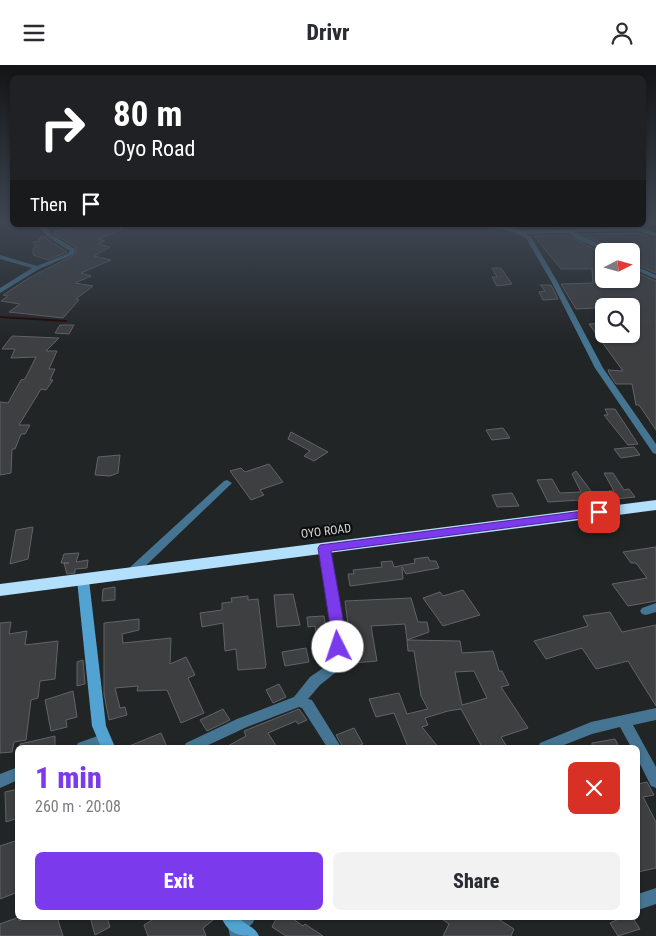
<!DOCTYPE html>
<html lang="en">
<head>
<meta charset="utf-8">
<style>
  :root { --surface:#fff; --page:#f2f2f3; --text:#2b2b33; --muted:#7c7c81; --accent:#7c3aed }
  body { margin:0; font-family:"Roboto Condensed",sans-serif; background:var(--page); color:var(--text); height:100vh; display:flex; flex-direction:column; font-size:19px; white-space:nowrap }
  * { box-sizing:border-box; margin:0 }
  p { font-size:16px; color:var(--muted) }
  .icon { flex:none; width:28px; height:28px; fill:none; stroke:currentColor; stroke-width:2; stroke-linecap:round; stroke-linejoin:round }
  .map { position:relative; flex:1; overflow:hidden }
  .details { position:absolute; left:15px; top:680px; width:625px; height:175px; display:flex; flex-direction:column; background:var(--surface); border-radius:8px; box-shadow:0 1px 4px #0004 }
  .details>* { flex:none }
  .banner { position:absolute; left:10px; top:10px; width:636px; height:152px; border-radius:8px; box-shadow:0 1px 4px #0004; background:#202124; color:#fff; overflow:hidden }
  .needle { width:32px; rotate:84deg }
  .fabs { position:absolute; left:595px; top:178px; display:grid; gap:10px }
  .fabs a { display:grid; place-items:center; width:45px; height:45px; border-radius:8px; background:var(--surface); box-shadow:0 1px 4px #0004; font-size:25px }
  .pin { position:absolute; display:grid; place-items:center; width:42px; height:42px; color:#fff; margin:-21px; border-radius:10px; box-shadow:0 2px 8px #0006 }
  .me { position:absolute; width:55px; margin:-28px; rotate:356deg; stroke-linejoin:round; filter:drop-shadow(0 0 4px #0008) }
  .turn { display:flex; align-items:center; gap:18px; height:105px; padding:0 20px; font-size:22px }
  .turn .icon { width:65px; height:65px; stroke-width:2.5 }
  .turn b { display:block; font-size:35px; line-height:42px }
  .then { display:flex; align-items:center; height:48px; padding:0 20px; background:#0003; gap:10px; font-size:19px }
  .round { display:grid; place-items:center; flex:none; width:52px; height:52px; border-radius:8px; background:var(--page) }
  .headline { display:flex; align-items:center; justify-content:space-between; height:85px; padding:0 20px }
  h1 { font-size:30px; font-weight:800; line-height:38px; color:var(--accent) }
  .button { display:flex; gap:10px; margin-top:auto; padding:10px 20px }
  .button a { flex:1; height:58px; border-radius:8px; background:var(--accent); color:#fff; font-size:20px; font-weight:800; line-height:58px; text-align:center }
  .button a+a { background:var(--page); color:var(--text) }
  header { display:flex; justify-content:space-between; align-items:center; height:65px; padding:0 20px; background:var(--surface); font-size:22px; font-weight:800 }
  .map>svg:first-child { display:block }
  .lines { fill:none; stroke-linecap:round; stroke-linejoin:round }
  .stream { stroke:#230000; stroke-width:2 }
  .building { fill:#3d3f41; stroke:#616466; fill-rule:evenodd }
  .street { fill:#457592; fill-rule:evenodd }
  .secondary { fill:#52a3d2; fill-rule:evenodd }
  .highway { fill:#b2dffc; fill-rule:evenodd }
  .route { fill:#7c3aed; stroke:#51269a }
  .labels { text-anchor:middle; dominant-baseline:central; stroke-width:4.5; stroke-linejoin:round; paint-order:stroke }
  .street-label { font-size:12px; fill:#d9dbdc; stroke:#0d0e0e }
</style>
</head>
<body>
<header><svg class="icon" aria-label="menu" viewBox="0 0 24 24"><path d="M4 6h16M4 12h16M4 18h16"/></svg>Drivr<svg class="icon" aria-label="person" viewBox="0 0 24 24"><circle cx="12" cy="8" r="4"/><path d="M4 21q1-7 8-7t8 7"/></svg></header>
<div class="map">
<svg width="656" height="871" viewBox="0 0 656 871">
  <rect width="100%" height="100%" fill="#222526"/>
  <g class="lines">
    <path class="stream" d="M0 252 66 256"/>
  </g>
  <path class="building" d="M82 160H110L123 164 99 174 105 176 98 179 110 182 94 191 111 195 81 208 91 211 75 218 93 221 76 234 79 235 63 253 9 247 20 239 1 236 8 231 3 230 29 213 76 189V182L53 169 56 168 54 167Z
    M638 168 656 174V208L631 197V186H626L620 182H609L582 169Z
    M567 170 596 185 604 192V214H631V205L656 216V365L639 340H636L632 319H616L609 308 608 305 623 306 589 259 604 258V269H631V241L576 244 561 219 593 218 592 204H561L534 171Z
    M44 171 47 174 67 187 48 195 33 190V183L36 182 33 177 40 176 38 174 42 173 40 172Z
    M492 203H501L512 219 497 221 492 212H497Z
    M540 220H551L558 234 543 235 539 227 545 226Z
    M60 260H74L69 269 55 268Z
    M12 271 59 273 46 286H57L49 304H55L50 315H53L46 325 41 324 19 360H30L25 369H21L15 384H12L11 408 0 410V337L8 338 21 315 25 314 36 292 11 293 15 284H2Z
    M605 344H615L638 379 628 380 604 350H608Z
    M503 363 510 373 492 375 486 365Z
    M291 367 328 387 314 396 304 391 310 386 288 374Z
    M634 382 640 390 621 393 614 384Z
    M120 390 118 408 110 411 95 410 98 392Z
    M269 399 283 417 260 425 264 430 251 435 230 406 241 403 245 407Z
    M576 406 597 434 548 437 537 415 552 414 560 428 581 427 572 409Z
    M604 408H613L624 425 629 424 635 432 615 434 609 426H614Z
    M512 428 519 441 497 442 492 430Z
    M348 459 349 467 325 471 324 460Z
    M33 462 28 494 10 499 16 465Z
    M656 482V536L628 541 612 519 647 513 636 498H631L623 487Z
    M79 488 76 497 88 495 87 503 75 504V508L67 509 64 498H69H61L64 489Z
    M428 492 430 496H436L439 503 406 509 402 502 403 514 350 521 348 509H354L353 505 382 502 381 497 392 496 394 502 415 498 414 494Z
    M115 522V535L102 536 103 524Z
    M463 525 480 550 443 561 423 533 440 527 443 531Z
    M293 529 300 560 277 562 274 530Z
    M248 531V535L258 534 266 600 265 603 238 605 236 584 225 586 223 558 202 562 200 548 222 545V538L232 537 231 533Z
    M411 533 418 557H427L429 567 407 575 405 559 371 561 377 596 353 598 345 536Z
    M610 547 622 567 656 560V641L628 596 596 604 582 583 546 594 534 576 588 561 583 551Z
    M324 551 326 563H329L331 568 330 582 329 585 319 586 315 561 308 562 307 552Z
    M139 554V565L122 569 123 578 171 573 170 599 186 592 195 610 188 613 204 648 181 658 167 625 137 626 138 621 115 623 120 643 125 642 127 650 109 655 104 629V558Z
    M11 557 9 569 27 566 25 580 58 576 55 614 40 616 38 633 31 635 26 675 14 677 12 687 0 688V558Z
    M407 575 460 576 462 588 493 586 499 606H502L509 620 501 622 528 663 501 672 507 682H482L461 644 448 646 425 653 428 660 422 662 438 682H408L394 648 376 652 369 634 399 628 407 649 428 644 421 631 414 586H408ZM474 606 487 633 462 640 455 607Z
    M306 583 309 597 285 601 282 587Z
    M83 595 85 619 77 621V597Z
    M279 619 286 632 273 638 266 625Z
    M73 626 77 652 66 655 67 662 51 666 45 635Z
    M223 644 230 655 207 666 200 655Z
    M299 644 307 655 298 659 296 656 268 668 277 682H226L246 671 244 666Z
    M354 663 363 679 354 682H343L336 670Z
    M161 668 167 682H127Z
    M55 671V682H20V679Z
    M615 674 619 682H592V678Z
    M647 717 654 730 643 732 656 757V803L638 807V719Z
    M18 724V753L6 757 5 727Z
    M18 775V827L0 834V781Z
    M19 852V856L29 852H57L63 871H0V859Z
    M90 852H107L110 862 95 870Z
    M157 852H217L203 863 206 871H148L144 860Z
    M277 852H290L303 861 305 859 323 871H286L272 862Z
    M439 852H495L514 864 511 871H443L449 859Z
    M623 852H632L640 864 618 871 610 858Z"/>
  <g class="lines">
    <path class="street" d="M38 160H44L52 170 75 184 74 189 39 204 0 228V223L32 203 0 194V190L37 201 69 188 70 186 48 172Z
      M478 160C492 160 509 160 522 166L638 162 656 168V172L638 166 574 167 606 182 611 186H604L577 174 568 168 526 169 531 172 557 216 603 303 656 379V389L653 388 595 303 551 216 526 173 513 167Z
      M631 199 656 210V214L631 203Z
      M227 415 232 418 230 420 135 511H127L125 508 127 505 224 416Z
      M324 479 328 480 329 483 345 571 344 582 335 608 320 620 308 634 312 635 341 682H327L302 643 299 642 247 662 204 682H184L186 678 237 654 294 632 310 612 326 601 332 582 333 571 319 483 320 480Z
      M656 538V547L646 550 642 549 640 546 642 543Z
      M656 643V655L633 660 656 702V723L651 721 638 695V682H631L620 662 592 669 559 682H538L540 678 591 657Z
      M103 669 108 671 110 675 108 679 99 682H76L78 678Z
      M18 702V715L0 723V709Z
      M656 823V839L638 845V829Z
      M234 852H255L253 858 245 865 246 871H230C228 863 227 858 234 852Z"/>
    <path class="secondary" d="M83 511 87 512 89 515 106 661 115 682H101L92 661 77 515 79 512Z
      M221 852H239C245 861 255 861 259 871 239 871 230 871 221 852Z"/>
    <path class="highway" d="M656 435V445L0 531V519Z"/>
  </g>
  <linearGradient id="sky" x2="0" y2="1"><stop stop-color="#131415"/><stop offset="0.56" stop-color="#3e4652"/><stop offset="1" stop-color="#3e4652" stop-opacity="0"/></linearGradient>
  <rect width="656" height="279" fill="url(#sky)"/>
  <path class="route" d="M599 444 603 445V450L331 486 346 571 343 586H334L318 483 320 480Z"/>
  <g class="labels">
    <g class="street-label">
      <text transform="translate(326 466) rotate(-7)">OYO ROAD</text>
    </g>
  </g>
</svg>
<div class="fabs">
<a><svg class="needle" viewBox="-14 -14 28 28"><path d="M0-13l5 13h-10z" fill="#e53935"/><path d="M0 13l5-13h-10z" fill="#7c7c81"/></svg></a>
<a><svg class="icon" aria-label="search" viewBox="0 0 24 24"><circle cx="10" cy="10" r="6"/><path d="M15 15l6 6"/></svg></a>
</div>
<div class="pin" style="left:599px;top:447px;background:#d93025"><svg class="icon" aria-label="arrive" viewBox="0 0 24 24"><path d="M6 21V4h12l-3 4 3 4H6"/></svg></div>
<svg class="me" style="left:338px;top:582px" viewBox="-20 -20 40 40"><circle r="19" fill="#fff"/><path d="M0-13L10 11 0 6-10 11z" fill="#7c3aed"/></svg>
<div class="banner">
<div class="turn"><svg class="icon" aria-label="right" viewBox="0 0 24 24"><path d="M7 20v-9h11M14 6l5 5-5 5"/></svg><div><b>80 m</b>Oyo Road</div></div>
<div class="then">Then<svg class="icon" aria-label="arrive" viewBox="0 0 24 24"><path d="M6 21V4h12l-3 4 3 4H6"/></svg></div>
</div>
<section class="details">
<div class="headline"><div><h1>1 min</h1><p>260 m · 20:08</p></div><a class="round" style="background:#d93025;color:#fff"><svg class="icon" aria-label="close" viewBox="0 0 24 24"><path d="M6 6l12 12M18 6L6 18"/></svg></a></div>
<div class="button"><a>Exit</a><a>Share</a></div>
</section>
</div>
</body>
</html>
